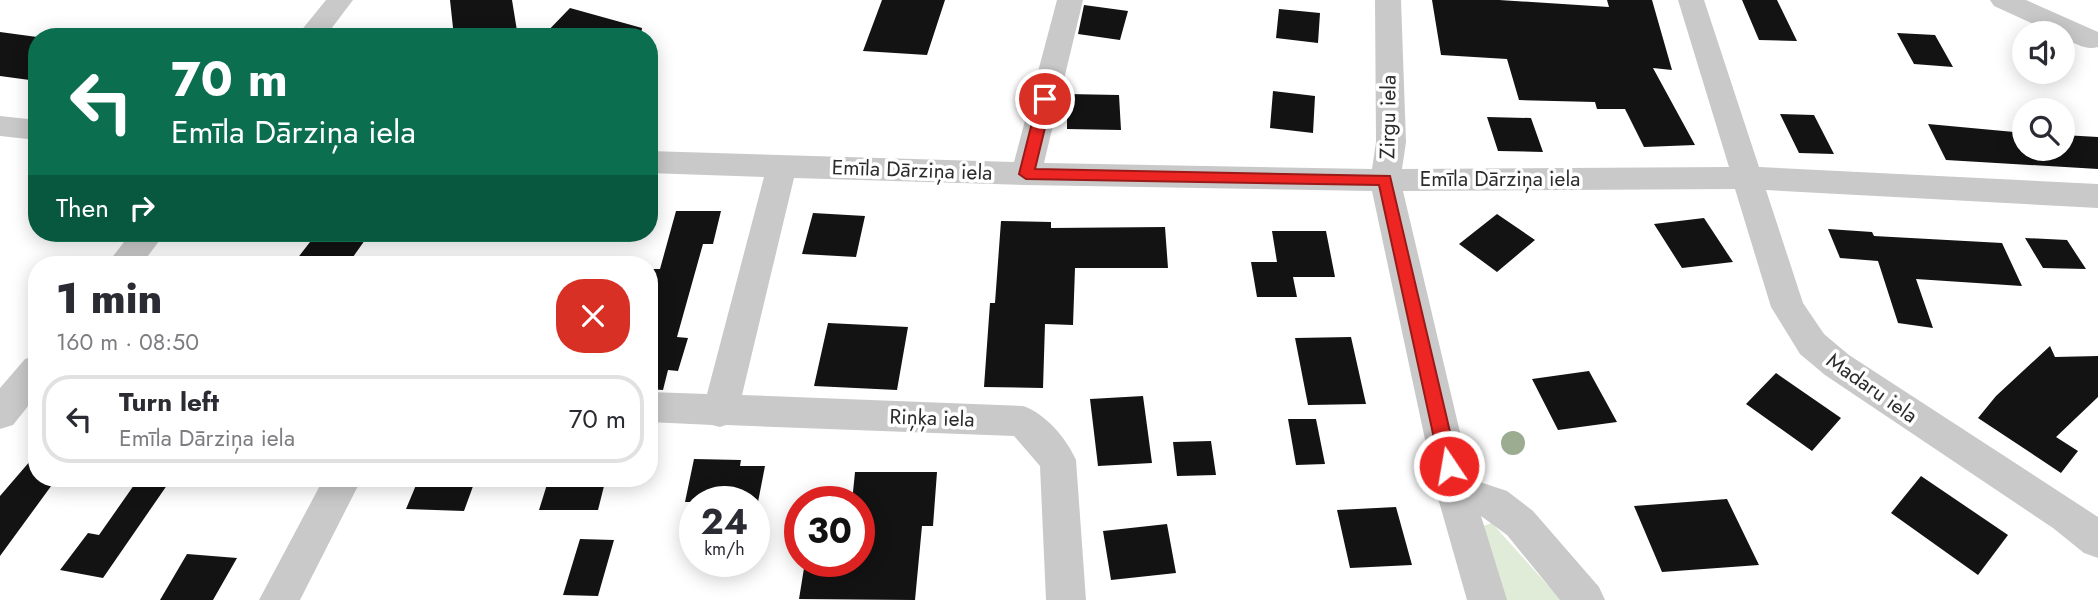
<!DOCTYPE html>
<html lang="en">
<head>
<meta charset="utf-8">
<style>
  :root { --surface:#fff; --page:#f2f2f3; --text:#2b2b33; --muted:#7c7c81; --line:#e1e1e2 }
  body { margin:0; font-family:Jost,sans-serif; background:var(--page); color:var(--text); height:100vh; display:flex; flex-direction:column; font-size:26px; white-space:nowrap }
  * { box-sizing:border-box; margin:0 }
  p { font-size:23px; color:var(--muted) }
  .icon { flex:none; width:38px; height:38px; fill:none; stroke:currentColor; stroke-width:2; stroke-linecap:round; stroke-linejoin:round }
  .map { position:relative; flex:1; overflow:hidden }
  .sheet { position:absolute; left:28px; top:256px; width:630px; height:231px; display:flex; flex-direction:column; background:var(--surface); border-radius:28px; box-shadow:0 4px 18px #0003 }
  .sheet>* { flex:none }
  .guide { position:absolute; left:28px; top:28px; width:630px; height:214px; border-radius:28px; box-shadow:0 4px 18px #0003; background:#0b6e4f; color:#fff; overflow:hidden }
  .tools { position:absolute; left:2012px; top:21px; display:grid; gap:14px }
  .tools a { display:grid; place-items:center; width:63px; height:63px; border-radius:50%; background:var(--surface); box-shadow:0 4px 18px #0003; font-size:35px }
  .speed { position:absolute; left:679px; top:486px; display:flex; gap:14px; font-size:35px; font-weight:700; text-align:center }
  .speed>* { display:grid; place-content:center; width:91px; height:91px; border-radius:50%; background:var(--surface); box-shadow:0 4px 18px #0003; line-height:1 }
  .speed small { font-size:18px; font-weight:400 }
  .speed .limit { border:10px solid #d22; background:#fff; color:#111 }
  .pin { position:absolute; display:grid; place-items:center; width:60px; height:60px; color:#fff; margin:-30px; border:4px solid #fff; border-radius:50%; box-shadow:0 2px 7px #0007 }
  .me { position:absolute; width:77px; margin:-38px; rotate:348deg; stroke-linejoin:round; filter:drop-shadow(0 0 5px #0008) }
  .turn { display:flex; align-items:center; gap:24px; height:147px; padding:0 28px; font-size:32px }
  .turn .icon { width:91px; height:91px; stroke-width:2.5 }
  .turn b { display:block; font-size:49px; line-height:60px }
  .then { display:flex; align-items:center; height:66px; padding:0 28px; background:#0003; gap:14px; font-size:26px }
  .round { display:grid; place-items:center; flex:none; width:74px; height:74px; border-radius:28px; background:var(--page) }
  .overview { display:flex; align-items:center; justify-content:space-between; height:119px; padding:0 28px }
  h1 { font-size:42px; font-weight:800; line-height:52px }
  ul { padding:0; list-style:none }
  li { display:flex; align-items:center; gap:21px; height:88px; margin:0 14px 10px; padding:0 14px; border:4px solid var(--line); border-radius:28px }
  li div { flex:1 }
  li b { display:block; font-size:26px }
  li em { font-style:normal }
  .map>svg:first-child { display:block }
  .green { fill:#e0ebd8 }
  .building { fill:#131313 }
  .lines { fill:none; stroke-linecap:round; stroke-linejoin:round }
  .street { fill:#c9c9c9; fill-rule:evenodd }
  .tree { fill:#9bac91 }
  .route { fill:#ee2623; stroke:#9b1917; stroke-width:2 }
  .labels { text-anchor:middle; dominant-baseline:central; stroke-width:7; stroke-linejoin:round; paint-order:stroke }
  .street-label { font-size:21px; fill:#2c2c2c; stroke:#fff }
</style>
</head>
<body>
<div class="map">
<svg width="2098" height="600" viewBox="0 0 2098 600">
  <rect width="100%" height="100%" fill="#fff"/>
  <path class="green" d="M1492 523 1561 600H1502L1477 528Z"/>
  <path class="building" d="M450 0H512L518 37H454Z
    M882 0H945L927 55 863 51Z
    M1432 0H1499L1609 7 1607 0H1652L1672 70 1653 68 1695 145 1644 147 1625 109H1597L1595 102 1519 100 1507 59 1441 55Z
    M1742 0H1777L1797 41 1759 40Z
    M1084 5 1128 11 1120 40 1078 34Z
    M570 8 642 28 641 37H542Z
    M1279 9 1320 13 1318 43 1276 38Z
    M0 32 37 37V81L0 76Z
    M1897 33 1935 35 1953 67 1914 64Z
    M1273 91 1315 96 1313 133 1270 128Z
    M1067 94 1119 95 1121 130 1067 129Z
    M1780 114 1814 115 1834 154 1799 153Z
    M1487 117 1531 118 1543 152 1498 151Z
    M1928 124 2025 133V149H2063V135L2098 137V169L1946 160Z
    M676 211H721L713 244H703L677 337 688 338 678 371 668 370 663 390 649 389V269H660Z
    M813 213 865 216 856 257 802 254Z
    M1497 214 1535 240 1497 272 1459 244Z
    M1704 218 1733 262 1682 268 1654 224Z
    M1001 221 1051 222V228L1165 227 1168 268H1075L1073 325 1045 324 1043 388 984 387 990 303H995Z
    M1828 229 1872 232 1874 236 2002 243 2022 286 1916 279 1933 328 1898 323 1878 261 1840 258Z
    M1272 231H1326L1335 277H1293L1297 297H1257L1251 262H1277Z
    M317 233H370L348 264H293Z
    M2025 238 2067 240 2086 269 2043 268Z
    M828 323 908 327 897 390 814 386Z
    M1351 337 1366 404 1308 405 1295 338Z
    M2050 346 2055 357 2098 356V397L2056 437 2078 451 2061 473 1978 418 1996 396Z
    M1589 371 1617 422 1558 430 1532 379Z
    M1776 373 1841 418 1812 451 1746 404Z
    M1143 396 1152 463 1098 466 1090 399Z
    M1288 419H1316L1325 464 1296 465Z
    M1211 441 1216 475 1177 476 1173 442Z
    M37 453V478H57L0 556V496Z
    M694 459 741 460 740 466H765L758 502H685Z
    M855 472H937L933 526H922L915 600 799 599 805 562H859V502H852Z
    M1921 476 2008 535 1978 575 1891 513Z
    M139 478H172L103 578 60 570 88 533 99 535Z
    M419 478H476L464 511 406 509Z
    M549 478H606L598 510H539Z
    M1727 499 1759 565 1662 572 1634 506Z
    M1396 507 1412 565 1350 568 1337 510Z
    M1167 524 1176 573 1111 580 1103 531Z
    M580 539 614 540 598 596 563 595Z
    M187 554 237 558 213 600H160Z"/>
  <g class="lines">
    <path class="street" d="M326 0H353L325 37H296Z
      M1057 0H1083L1044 163 1372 169 1376 142 1375 0H1401L1406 142 1402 169 1729 167 1678 0H1704L1759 167 2098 184V208L1766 190 1803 303 1824 334 1849 355 2098 517V558L2084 553 2053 528 1825 375 1800 354 1771 307 1735 189 1403 191 1471 479 1507 491 1533 511 1599 587 1605 600H1560L1507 535 1481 516 1507 600H1467L1436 491 1372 191 1026 185 794 178 742 395 1023 406C1045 413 1067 439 1076 460L1086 600H1046L1040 466 1014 436 726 425 720 427 712 425 649 422V392L707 394 764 177 649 173V151L1014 162Z
      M1990 0H2026L2098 32V47C2086 51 2075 43 2063 38V33H2053L1994 6Z
      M0 116 37 120V140L0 136Z
      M131 233H165L142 264H107Z
      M37 355V395L13 425 0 429V388L25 359Z
      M324 478H362L300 600H259Z"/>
  </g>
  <circle class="tree" cx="1513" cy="443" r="12"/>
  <path class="route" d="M1045 95 1052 99 1035 169 1390 176 1458 466 1455 472 1449 474 1443 472 1440 466 1379 185 1026 179 1019 174 1038 99Z"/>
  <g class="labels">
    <g class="street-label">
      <text transform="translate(1388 117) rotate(-89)">Zirgu iela</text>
      <text transform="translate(912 170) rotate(2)">Emīla Dārziņa iela</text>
      <text x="1500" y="179">Emīla Dārziņa iela</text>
      <text transform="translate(1872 388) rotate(35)">Madaru iela</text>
      <text transform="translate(932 418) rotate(2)">Riņķa iela</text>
    </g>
  </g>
</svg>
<div class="tools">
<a><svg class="icon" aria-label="sound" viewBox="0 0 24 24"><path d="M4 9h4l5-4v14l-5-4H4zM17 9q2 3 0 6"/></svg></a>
<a><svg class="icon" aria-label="search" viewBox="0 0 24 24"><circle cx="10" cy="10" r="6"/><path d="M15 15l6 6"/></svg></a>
</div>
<div class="speed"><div>24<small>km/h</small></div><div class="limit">30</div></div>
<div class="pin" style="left:1045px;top:99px;background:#d93025"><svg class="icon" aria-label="arrive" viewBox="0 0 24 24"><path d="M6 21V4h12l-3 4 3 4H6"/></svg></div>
<svg class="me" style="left:1449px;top:466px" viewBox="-20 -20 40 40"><circle r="17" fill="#ee2623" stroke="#fff" stroke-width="3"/><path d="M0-11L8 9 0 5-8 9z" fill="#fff"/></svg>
<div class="guide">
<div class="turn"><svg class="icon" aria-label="left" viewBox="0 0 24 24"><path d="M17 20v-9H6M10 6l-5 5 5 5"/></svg><div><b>70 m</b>Emīla Dārziņa iela</div></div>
<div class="then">Then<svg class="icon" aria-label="right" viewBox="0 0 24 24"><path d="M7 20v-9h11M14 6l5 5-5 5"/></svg></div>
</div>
<section class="sheet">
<div class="overview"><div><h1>1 min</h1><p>160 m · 08:50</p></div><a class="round" style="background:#d93025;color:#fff"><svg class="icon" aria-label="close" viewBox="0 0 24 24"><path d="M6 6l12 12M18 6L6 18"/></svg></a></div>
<ul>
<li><svg class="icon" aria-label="left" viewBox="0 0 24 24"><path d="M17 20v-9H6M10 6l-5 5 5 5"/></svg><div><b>Turn left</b><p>Emīla Dārziņa iela</p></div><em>70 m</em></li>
</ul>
</section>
</div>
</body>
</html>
